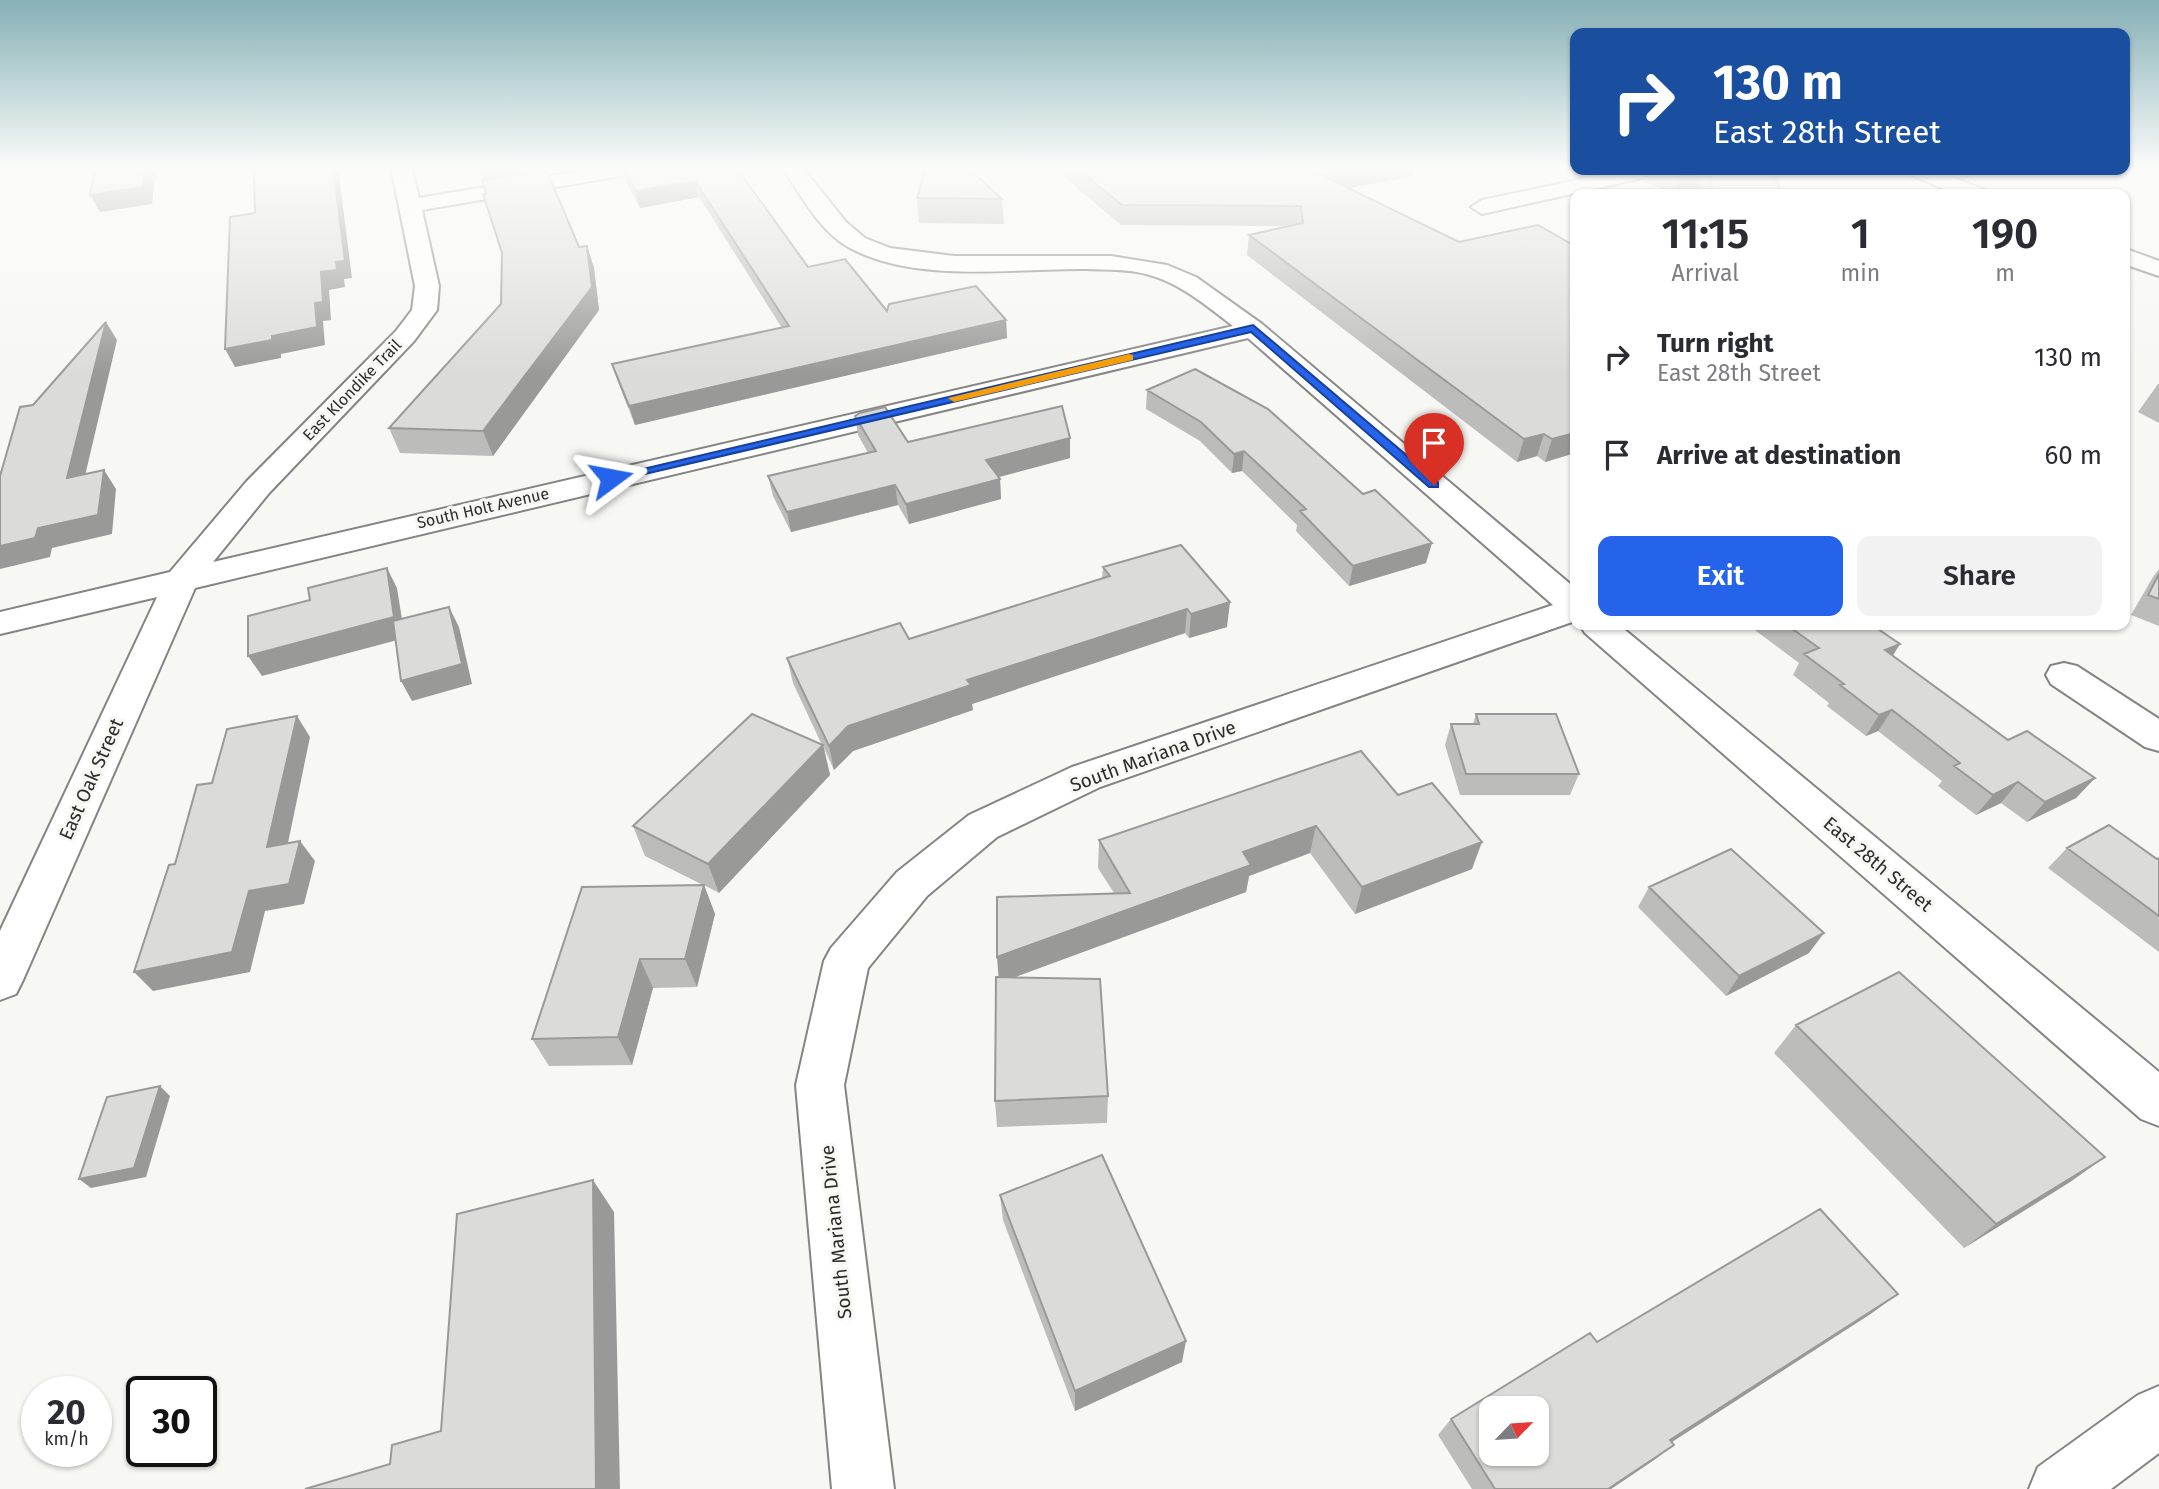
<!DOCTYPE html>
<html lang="en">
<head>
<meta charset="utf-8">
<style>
  :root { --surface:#fff; --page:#f2f2f3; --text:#2b2b33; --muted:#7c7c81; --accent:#2563eb }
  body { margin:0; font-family:"Fira Sans",sans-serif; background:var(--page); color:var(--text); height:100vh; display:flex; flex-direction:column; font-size:26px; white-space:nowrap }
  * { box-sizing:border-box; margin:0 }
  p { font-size:23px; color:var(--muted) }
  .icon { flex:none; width:38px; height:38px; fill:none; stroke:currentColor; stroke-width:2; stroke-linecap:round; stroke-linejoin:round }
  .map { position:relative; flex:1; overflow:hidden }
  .panel { position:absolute; left:1570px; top:189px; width:560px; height:441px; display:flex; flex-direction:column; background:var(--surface); border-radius:14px; box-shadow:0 2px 5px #0004 }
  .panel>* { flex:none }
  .guide { position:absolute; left:1570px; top:28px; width:560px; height:147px; border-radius:14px; box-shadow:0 2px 5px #0004; background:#1a4fa0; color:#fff; overflow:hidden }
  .needle { width:46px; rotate:65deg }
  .controls { position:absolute; left:1479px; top:1396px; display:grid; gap:14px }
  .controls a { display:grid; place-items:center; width:70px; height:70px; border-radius:14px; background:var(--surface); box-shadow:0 2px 5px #0004; font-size:35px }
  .speed { position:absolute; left:21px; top:1376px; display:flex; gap:14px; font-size:35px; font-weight:700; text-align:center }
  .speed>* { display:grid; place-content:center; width:91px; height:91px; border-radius:50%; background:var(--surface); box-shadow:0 2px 5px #0004; line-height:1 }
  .speed small { font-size:18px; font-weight:400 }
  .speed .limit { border:4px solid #111; border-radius:10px; background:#fff; color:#111 }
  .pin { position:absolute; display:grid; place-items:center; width:60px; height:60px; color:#fff; margin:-72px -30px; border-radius:50% 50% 50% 0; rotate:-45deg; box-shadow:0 0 7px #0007 }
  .pin .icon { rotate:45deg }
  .me { position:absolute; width:77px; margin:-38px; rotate:77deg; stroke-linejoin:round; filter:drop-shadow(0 0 5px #0008) }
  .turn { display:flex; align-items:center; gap:24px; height:147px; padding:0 28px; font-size:32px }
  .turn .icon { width:91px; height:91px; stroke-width:2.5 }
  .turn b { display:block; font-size:49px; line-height:60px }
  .eta { display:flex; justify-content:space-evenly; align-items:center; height:119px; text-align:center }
  .eta b { font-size:42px; font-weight:600; line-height:49px }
  .action { display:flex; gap:14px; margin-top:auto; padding:14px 28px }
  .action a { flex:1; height:80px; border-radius:14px; background:var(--accent); color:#fff; font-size:28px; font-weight:600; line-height:80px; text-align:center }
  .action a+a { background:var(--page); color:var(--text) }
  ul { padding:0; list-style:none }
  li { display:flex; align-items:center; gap:21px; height:98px; padding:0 28px }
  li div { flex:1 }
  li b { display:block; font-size:26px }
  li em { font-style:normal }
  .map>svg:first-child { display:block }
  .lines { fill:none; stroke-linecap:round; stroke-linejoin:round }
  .minor-casing { stroke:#848582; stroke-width:4 }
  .secondary-casing { stroke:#848582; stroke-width:4 }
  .minor { fill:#fff; fill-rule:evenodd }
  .secondary { fill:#fff; fill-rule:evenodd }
  .wall { fill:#bcbdbb }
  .shaded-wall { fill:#999a98 }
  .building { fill:#dbdcd9; stroke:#999a98; stroke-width:2; fill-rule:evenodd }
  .route { fill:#2563eb; stroke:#184099; stroke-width:2 }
  .slow { fill:#f59e0b }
  .labels { text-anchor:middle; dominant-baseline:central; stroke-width:6; stroke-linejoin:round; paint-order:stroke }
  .far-street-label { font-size:16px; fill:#2c2c2b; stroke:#f7f8f4 }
  .street-label { font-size:19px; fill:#2c2c2b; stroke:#f7f8f4 }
</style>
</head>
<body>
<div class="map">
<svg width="2159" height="1489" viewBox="0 0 2159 1489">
  <rect width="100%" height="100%" fill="#f7f8f4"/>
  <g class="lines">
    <defs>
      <path id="minor" d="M391 167H411L419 198 603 167H648L638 173 422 210 439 286 437 310 414 341 269 493 213 562 1233 326C1207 306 1179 282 1146 274 1128 269 1107 270 1088 269 1014 268 917 284 850 248 820 232 800 194 782 167H802L846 222 865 238 890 248 954 256H1111L1167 265 1196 277 1262 324 1575 588V621L1100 787 997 837 927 896 868 968 844 1085 894 1489H832L796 1085 824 961 831 948 897 872 969 815 1072 767 1553 605 1248 338 195 588 23 980 16 994 0 1000V931L157 597 0 634V612L170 572 247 481 396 331 412 310 415 286Z
        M1624 170H1662L1652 176 1482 214 1471 207 1482 200Z
        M1580 625H1619L2159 1072V1126L2141 1119 1585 633Z
        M2064 663 2077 666 2159 719V751L2145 747 2051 684 2046 675 2051 666Z
        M2159 1386V1453L2111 1489H2029L2038 1467 2138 1395Z"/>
      <path id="secondary" d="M1905 170H1933L1983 189 1986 194H1957L1908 174Z
        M2124 248 2159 261V276L2124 264Z"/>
    </defs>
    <use href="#minor" class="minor-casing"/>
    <use href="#secondary" class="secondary-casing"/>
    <use href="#minor" class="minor"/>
    <use href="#secondary" class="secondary"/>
  </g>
  <path class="wall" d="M479 167H543L579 247 587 246 594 268 599 310 493 456 400 453 389 428 501 304 502 253Z
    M621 167H736L808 267 887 311 1006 320 1007 338 635 425 618 382 612 364 782 328 699 197 640 208 624 178Z
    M1052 167H1415L1413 176 1349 188 1459 242 1575 246V453L1545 462 1537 456 1517 462 1247 255 1249 235 1288 226 1121 225Z
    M1647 170H1773L1782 194H1698L1697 190 1678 194H1672L1644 181Z
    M917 198 1002 199 1004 224 919 223Z
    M1195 369 1426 563 1349 586 1296 531 1297 525 1242 471 1232 473 1200 441 1146 409 1147 390Z
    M2158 384H2159V423L2138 412Z
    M855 416 908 442 1070 438V458L998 477 1000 479 1001 499 909 524 898 505 791 532 773 496 768 476 868 453 858 435Z
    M1103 567 1227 627 1189 638 1185 633 972 704 973 710 853 751 834 770 824 748 830 775 719 893 704 885 715 914 697 987 653 988 632 1065 549 1066 532 1039 703 885 645 856 633 826 822 745 793 683 787 658 909 639 1102 579Z
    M2159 569V626L2131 615 2153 577Z
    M1748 625H1872L1892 656 2008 740 2095 778 2076 798 2027 822 2001 803 1976 815 1938 786 1942 781 1878 731 1866 736 1827 706 1829 703 1793 675 1799 663Z
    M1476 714 1579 774 1570 795H1460L1445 745 1451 724H1473Z
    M1398 795 1472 869 1355 914 1310 853 1249 876 1246 892 1014 977 1108 1096 1107 1123 997 1127 995 1101 998 977 1114 893 1098 868 1099 840Z
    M2067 848 2157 859 2159 858V952L2048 868Z
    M1649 887 1809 953 1726 996 1638 907Z
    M1796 1025 2105 1157 2070 1182 1964 1248 1774 1053Z
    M1000 1195 1182 1362 1075 1411 1003 1220Z
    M1872 1313 1672 1442 1674 1445 1654 1460 1611 1489H1472L1438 1435 1451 1419 1597 1342Z"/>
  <path class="shaded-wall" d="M145 167H156L152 204 100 212 90 195Z
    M333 167H338L352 278 344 279 345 287 329 290 331 320 323 321 325 345 281 354V358L235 367 225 349 272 336 315 303 321 272 336 262Z
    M485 167H543L546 174 485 184 479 168Z
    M1363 167H1415L1413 176 1318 194 1321 175Z
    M1683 170H1704L1697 190 1674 194Z
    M695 181 699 197 640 208 636 191Z
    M587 246 594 268 599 310 493 456 483 431Z
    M1006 320 1007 338 635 425 629 406Z
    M106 322 117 340 80 497 67 478Z
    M1575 433V453L1545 462 1552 439Z
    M1544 434 1537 456 1517 462 1524 439Z
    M1070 438V458L988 480 986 460Z
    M1244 451 1242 471 1232 473 1234 454Z
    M104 470 116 489 112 534 52 548 50 557 0 569V546L38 528Z
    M1000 479 1001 499 909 524 906 504Z
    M895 485 898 505 791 532 787 512Z
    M1432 543 1426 563 1349 586 1353 566Z
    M387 568 397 588 405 638 262 676 248 656Z
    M1230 602 1227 627 1189 638 1191 614Z
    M449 607 459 627 472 684 412 701 401 681Z
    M1187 609 1185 633 972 704 973 710 853 751 834 770 829 746 848 726 967 680Z
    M1900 644 1887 665 1885 650Z
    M1892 710 1878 731 1866 736 1879 715Z
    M297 716 310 737 283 867 267 847Z
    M823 745 830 775 719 893 708 864Z
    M2095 778 2076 798 2027 822 2045 802Z
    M2018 782 2001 803 1976 815 1993 795Z
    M1316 826 1310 853 1249 876 1246 892 999 983 997 957 1243 852Z
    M300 841 315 861 304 904 265 911 250 972 153 991 134 972 249 891Z
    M1482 842 1472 869 1355 914 1362 887Z
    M704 885 715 914 697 987 685 959Z
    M1824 933 1809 953 1726 996 1739 976Z
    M640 959 653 988 632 1065 618 1037Z
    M160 1086 170 1096 146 1177 91 1188 79 1179Z
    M2105 1157 2070 1182 1964 1248 1996 1224Z
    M593 1180 614 1212 620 1489H596Z
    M1898 1294 1872 1313 1650 1456 1670 1440Z
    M1186 1341 1182 1362 1075 1411V1391Z
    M1674 1445 1654 1460 1611 1489H1608Z"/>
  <path class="building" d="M95 167H145L143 187 90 195Z
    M254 167H333L345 261 336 262 337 270 321 272 323 302 315 303 317 327 272 336V340L225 349 230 217 255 213Z
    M622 167H736L808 267 845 259 887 311 889 304 976 286 1006 320 629 406 612 364 789 326 695 181 636 191Z
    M926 167H967L1002 199 917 198Z
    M1075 167H1363L1321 175 1459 242 1538 225 1575 246V433L1552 439 1544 434 1524 439 1249 235 1303 223 1301 206 1122 205Z
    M546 169 579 247 587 246 592 287 483 431 389 428 501 304 502 253 483 194H486L482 180Z
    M1709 170H1773L1782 194H1713Z
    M106 322 67 478 104 470 98 515 38 528 35 538 0 546V476L20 407 33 405Z
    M1195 369 1268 409 1363 494 1375 490 1432 543 1353 566 1300 511 1306 509 1244 451 1234 454 1201 422 1147 390Z
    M1062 406 1070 438 986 460 1000 479 906 504 895 485 787 512 768 476 876 451 855 416 860 413 885 407 908 442Z
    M1181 545 1230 602 1191 614 1187 609 967 680 971 685 848 726 829 746 787 658 900 623 909 639 1110 576 1103 567Z
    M387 568 394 617 248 656V616L310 600 308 588Z
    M2159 574V599L2148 595Z
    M449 607 462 664 401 681 393 621Z
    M1787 625H1872L1900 644 1885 650 2008 740 2027 731 2095 778 2045 802 2018 782 1993 795 1954 766 1960 763 1892 710 1879 715 1840 685 1844 684 1804 654 1819 648Z
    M752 714 823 745 708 864 633 826Z
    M1476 714H1556L1579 774H1466L1451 724H1479Z
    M297 716 267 847 300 841 289 884 249 891 232 952 134 972 169 865 175 864 197 785 212 783 227 729Z
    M1361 751 1398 795 1432 783 1482 842 1362 887 1316 826 1243 852 1251 865 997 957V897L1130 893 1099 840Z
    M2109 825 2157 859 2159 858V916L2067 848Z
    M1731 849 1824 933 1739 976 1649 887Z
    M704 885 685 959H640L618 1037 532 1039 582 887Z
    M1899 972 2105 1157 1996 1224 1796 1025Z
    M996 977 1100 979 1108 1096 995 1101Z
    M160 1086 134 1168 79 1179 107 1097Z
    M1102 1155 1186 1341 1075 1391 1000 1195Z
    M593 1180 596 1489H305L390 1464 392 1445 441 1431 457 1214Z
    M1820 1209 1898 1294 1670 1440 1674 1445 1608 1489H1495L1451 1419 1590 1333 1597 1342ZM1491 1409H1536V1454H1491Z"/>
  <linearGradient id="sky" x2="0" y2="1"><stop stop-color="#86b0b6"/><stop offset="0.45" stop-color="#fbfcfa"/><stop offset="1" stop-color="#fbfcfa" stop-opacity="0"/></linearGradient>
  <rect width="2159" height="375" fill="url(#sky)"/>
  <path class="route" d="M1253 325 1438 482V487H1429L1251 332 611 482 605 478Z"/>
  <path class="slow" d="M1129 354 1133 355V360L954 402 948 398Z"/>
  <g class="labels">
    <g class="far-street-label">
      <text transform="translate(352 390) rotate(-46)">East Klondike Trail</text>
      <text transform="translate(483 508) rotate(-13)">South Holt Avenue</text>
    </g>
    <g class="street-label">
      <text transform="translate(1153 756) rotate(-20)">South Mariana Drive</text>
      <text transform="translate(91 779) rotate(-66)">East Oak Street</text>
      <text transform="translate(1878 864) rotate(40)">East 28th Street</text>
      <text transform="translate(836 1232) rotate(-96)">South Mariana Drive</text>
    </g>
  </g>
</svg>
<div class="controls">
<a><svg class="needle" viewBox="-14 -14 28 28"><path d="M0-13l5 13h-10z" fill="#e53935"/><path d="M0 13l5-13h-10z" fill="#7c7c81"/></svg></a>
</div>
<div class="speed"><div>20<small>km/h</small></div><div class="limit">30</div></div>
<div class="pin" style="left:1434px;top:485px;background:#d93025"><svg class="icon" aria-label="arrive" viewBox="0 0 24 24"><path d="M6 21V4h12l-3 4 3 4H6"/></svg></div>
<svg class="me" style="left:611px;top:478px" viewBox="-20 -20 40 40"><path d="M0-17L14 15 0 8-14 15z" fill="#2563eb" stroke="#fff" stroke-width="4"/></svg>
<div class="guide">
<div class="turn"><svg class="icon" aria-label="right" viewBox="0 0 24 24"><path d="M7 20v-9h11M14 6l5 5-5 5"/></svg><div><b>130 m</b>East 28th Street</div></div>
</div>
<section class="panel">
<div class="eta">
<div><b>11:15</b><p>Arrival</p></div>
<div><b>1</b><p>min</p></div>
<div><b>190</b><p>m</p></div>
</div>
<ul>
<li><svg class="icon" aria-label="right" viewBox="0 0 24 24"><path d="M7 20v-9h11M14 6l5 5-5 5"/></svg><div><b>Turn right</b><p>East 28th Street</p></div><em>130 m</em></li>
<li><svg class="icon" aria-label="arrive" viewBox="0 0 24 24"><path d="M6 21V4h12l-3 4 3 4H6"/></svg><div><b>Arrive at destination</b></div><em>60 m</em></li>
</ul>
<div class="action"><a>Exit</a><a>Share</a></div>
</section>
</div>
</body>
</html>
